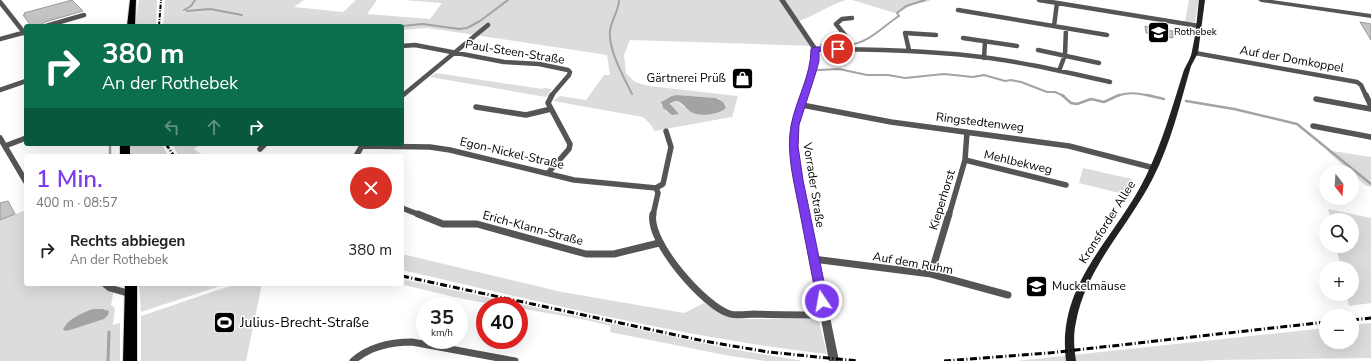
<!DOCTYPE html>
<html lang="de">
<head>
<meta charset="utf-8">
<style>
  :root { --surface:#fff; --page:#f6f6f6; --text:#222; --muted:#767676; --accent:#7c3aed }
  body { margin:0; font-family:"Nunito Sans",sans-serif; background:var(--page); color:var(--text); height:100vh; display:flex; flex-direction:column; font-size:15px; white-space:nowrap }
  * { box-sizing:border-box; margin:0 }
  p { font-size:13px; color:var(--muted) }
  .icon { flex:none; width:22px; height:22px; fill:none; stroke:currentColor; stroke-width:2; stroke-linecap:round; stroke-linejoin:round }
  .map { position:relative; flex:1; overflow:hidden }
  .sheet { position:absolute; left:24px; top:154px; width:380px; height:132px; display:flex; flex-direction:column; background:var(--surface); border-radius:4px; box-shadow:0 4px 16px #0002 }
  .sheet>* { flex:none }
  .top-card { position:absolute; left:24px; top:24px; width:380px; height:122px; border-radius:4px; box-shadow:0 4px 16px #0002; background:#0b6e4f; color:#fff; overflow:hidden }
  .needle { width:26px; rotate:163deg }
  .fabs { position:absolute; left:1319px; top:165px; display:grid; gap:8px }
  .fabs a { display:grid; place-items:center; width:40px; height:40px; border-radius:50%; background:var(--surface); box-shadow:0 4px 16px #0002; font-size:20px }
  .speed { position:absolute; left:416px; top:297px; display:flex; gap:8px; font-size:20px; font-weight:700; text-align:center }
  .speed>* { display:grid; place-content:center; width:52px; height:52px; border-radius:50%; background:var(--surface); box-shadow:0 4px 16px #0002; line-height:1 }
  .speed small { font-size:10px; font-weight:400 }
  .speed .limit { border:6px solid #d22; background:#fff; color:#111 }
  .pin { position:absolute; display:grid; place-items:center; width:34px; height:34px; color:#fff; margin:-17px; border:2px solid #fff; border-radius:50%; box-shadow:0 1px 4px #0007 }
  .me { position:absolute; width:44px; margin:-22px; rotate:348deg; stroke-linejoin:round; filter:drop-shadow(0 0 3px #0008) }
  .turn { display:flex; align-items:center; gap:14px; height:84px; padding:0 12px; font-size:18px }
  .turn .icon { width:52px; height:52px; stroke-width:2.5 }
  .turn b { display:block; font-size:28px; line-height:34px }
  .lanes { display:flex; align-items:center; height:38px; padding:0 12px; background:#0003; justify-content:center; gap:20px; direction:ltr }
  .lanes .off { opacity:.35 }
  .round { display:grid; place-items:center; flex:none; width:42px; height:42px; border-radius:21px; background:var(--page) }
  .head { display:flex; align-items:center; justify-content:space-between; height:68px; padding:0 12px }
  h1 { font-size:24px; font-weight:600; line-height:30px; color:var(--accent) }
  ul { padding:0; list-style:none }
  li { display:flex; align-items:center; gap:12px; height:56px; padding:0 12px }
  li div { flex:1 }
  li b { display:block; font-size:15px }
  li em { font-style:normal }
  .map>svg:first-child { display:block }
  .green { fill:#dcdcdc; fill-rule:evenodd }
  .water { fill:#a3a3a3 }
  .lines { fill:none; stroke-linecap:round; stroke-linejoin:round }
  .stream-far2 { stroke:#a3a3a3; stroke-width:2 }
  .stream-far1 { stroke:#a3a3a3; stroke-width:2.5 }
  .stream { stroke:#a3a3a3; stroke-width:3 }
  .building { fill:#c4c4c4; stroke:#999 }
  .primary-casing { stroke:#dbdbdb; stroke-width:2 }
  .minor-far2 { stroke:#555; stroke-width:4.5 }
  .minor-far1 { stroke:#555; stroke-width:5.5 }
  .minor { stroke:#555; stroke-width:7 }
  .tertiary { fill:#555; fill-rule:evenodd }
  .secondary { fill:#222; fill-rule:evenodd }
  .primary { fill:#000; fill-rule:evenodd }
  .rail-far2 { stroke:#000; stroke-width:2; stroke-dasharray:4.5 1.5 1 1.5; stroke-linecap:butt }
  .rail-far1 { stroke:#000; stroke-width:2.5; stroke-dasharray:5.5 2 1 2; stroke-linecap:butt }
  .rail { stroke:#000; stroke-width:3; stroke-dasharray:7 2.5 1 2.5; stroke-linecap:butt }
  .route { fill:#7c3aed; stroke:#51269a }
  .labels { text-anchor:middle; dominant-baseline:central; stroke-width:3; stroke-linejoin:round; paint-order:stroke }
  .far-poi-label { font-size:10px; fill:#000; stroke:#fff; text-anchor:start }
  .street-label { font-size:12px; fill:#000; stroke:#fff }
  .poi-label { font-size:12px; fill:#000; stroke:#fff; text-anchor:end }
  .near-poi-label { font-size:14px; fill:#000; stroke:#fff; text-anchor:start }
</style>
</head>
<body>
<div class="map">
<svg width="1371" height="361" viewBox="0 0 1371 361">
  <rect width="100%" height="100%" fill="#fff"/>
  <path class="green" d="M139 0H157L156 26H135Z
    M165 0H304L294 7 343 12 356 0H377L367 14 430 19 442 3 403 0H846C828 5 811 19 794 22L814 46 630 40 624 55 626 73 625 72 635 82 649 86 738 96 732 117 654 131 652 126 643 117 553 101 560 96 586 100 604 75H610L607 55 428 28 402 30V26H163ZM677 95 716 98 721 99 684 107C673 96 672 101 667 113L661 105 665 100Z
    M852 0H931C926 3 918 3 913 5 906 7 903 12 895 13Z
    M1189 0H1199L1195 22H1185Z
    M436 73 542 89 544 88 552 89 546 97 430 77Z
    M131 144H162L168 156H131Z
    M172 144H201L194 149 204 156H179Z
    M1326 150 1371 157V187L1365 185Z
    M1083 168 1132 179 1123 194 1079 183Z
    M1328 209 1371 218V303L1349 306 1346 294H1352V268H1341L1336 246H1352V220H1331Z
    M26 210V284H115L111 305 115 308 113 325 120 323V361H0V220Z
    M402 254 562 292 684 313 704 303 729 317 746 319H813L819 322 827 354C684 338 542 302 402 270Z
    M402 279 726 348 803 361H766L730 356 610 332 611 326 586 320 519 308V306C483 306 436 292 400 284H402Z
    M139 284H226L141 312Z
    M236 284H262L246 361H141V316Z
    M1371 323V358L1214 360 1201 361H1016L1326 328V342H1352V325Z"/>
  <path class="water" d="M677 95 716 98 723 102 726 108C718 115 700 117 691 112 687 109 680 100 675 101 674 101 671 103 670 104L679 114 672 115 663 108 661 102 672 96Z
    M93 309H102L109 311 108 315 104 319 70 330 65 331 63 329C69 318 82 313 93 309Z"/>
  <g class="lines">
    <path class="stream-far2" d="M619 1C618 12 611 21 610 31 608 49 624 78 632 94
      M184 10 191 6 195 0
      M187 11 210 9 242 15
      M402 26 423 24 459 29 467 28 480 21 508 0
      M821 45H837
      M848 45C869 43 882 27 899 16L897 13 906 6 925 0
      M818 70 839 69 867 75H888L905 78 944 74 973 77 984 75 1005 81 1011 80 1021 82 1047 92H1055L1064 96
      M1117 96C1129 91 1140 94 1152 96"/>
    <path class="stream-far1" d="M1062 95 1071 103 1077 104 1091 99 1104 102 1119 95
      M1147 95 1164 99
      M1186 101 1234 109 1297 124 1371 184
      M110 144V156"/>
    <path class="stream" d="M108 361 109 332"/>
  </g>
  <path class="building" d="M72 0 83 11 45 22 38 26H31L23 15H25L24 13Z
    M1360 22 1371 24V40Z
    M1145 26 1173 31V38L1146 33Z
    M8 201 15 214 0 220V203Z"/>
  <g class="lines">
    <defs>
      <path id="primary" d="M130 0H136L135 26H127Z
        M120 144H130V156H120Z
        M125 284H137V361H123Z"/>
    </defs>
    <use href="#primary" class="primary-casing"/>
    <path class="minor-far2" d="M1039 0 1199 26
      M0 2 26 35
      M958 10 1107 35
      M46 26 84 15
      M1054 26 1057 3
      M963 38 1017 46
      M0 39 26 32
      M402 46 415 45 504 62 539 64 568 70 570 72 569 75 551 96
      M815 49C868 49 920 50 973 56 1019 61 1065 72 1110 82
      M838 49 848 39 836 24 842 19 852 18
      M909 50 905 33 936 35
      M1038 50 1099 63
      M1195 53 1357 82 1361 85 1366 96
      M984 58 985 41
      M1059 71 1065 55 1066 28
      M0 90 26 81
      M402 96 488 25"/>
    <path class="minor-far1" d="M1366 95 1371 106
      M1316 99 1371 109
      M802 105 891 122 1069 146 1154 168
      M476 107 526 115 551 109
      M1313 126 1371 137
      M0 138 26 182
      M5 146 26 138
      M363 146 430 147 450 150 574 180 656 188
      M260 149 265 144
      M356 156 363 144
      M965 160 1066 185
      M548 173 569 149 570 144 548 103 552 95
      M656 188 663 184 671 147 666 131
      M402 208 420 215
      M653 215 658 193 656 188
      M949 215 965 160 967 132"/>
    <path class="minor" d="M418 214 443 224H477L586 254H614L659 243
      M653 214C647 241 705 307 730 314 737 316 747 314 754 314 778 315 801 315 825 315
      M813 259 931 274 1008 295
      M931 274 949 214
      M105 284 110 288 131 294
      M353 361C370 346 390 342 412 342L515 361"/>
    <path class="tertiary" d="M779 0H785L818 49V61L799 125 798 146 802 180 839 361H829L794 180 790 146 791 125 812 61V49Z
      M1258 0H1272L1371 14V18L1261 2Z"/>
    <path class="secondary" d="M1199 0H1205L1198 53 1191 66C1180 104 1171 143 1153 178 1129 226 1086 267 1076 322 1073 335 1074 348 1076 361H1066C1056 283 1115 240 1146 176 1162 143 1172 108 1183 73 1185 66 1191 59 1192 51 1196 34 1197 17 1199 0Z"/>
    <use href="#primary" class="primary"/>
    <path class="rail-far2" d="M159 26 161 0"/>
    <path class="rail-far1" d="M166 144 174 156"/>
    <path class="rail" d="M402 276 704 341 768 352 858 361
      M1352 320 1371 318
      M944 361 1049 353 1326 322"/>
  </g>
  <path class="route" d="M838 47 841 49 840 51H819V61L816 72 799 125 798 146 803 180 828 301 826 304H818L817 301C811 270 805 239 799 208 794 182 786 152 791 126 796 99 811 76 811 49L815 47Z"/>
  <defs>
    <symbol id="school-square" viewBox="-11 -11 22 22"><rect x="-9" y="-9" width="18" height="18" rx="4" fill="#000" stroke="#fff"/><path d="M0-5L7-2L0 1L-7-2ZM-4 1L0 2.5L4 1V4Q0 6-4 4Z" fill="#fff"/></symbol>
    <symbol id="shop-square" viewBox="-11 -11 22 22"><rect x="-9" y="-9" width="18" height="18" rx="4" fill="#000" stroke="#fff"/><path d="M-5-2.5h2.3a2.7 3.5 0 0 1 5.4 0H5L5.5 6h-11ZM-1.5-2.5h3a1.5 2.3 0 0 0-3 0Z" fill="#fff"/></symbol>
    <symbol id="stadium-square" viewBox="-11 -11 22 22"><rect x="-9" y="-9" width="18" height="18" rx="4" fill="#000" stroke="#fff"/><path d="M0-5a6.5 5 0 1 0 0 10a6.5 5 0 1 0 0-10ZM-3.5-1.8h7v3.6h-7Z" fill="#fff"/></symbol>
  </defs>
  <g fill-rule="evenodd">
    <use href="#school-square" x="1146" y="20" width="25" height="25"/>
    <use href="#shop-square" x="730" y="66" width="25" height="25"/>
    <use href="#school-square" x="1024" y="274" width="25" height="25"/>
    <use href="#stadium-square" x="212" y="310" width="25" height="25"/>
  </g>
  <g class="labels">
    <g class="far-poi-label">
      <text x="1174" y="32">Rothebek</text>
    </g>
    <g class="street-label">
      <text transform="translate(515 52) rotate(9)">Paul-Steen-Straße</text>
      <text transform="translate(1292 59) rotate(10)">Auf der Domkoppel</text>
      <text transform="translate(980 122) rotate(7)">Ringstedtenweg</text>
      <text transform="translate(512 153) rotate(13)">Egon-Nickel-Straße</text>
      <text transform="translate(1018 162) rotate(13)">Mehlbekweg</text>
      <text transform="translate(814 185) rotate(81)">Vorrader Straße</text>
      <text transform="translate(942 200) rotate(-73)">Kieperhorst</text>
      <text transform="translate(1107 222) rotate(-58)">Kronsforder Allee</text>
      <text transform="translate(533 228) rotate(15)">Erich-Klann-Straße</text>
      <text transform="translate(913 263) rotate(10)">Auf dem Ruhm</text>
    </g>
    <g class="poi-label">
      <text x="726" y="78">Gärtnerei Prüß</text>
      <text x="1052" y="286" text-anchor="start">Muckelmäuse</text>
    </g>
    <g class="near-poi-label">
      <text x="240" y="322">Julius-Brecht-Straße</text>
    </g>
  </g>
</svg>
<div class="fabs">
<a><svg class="needle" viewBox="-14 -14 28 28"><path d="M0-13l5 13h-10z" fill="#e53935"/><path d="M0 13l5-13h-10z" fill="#767676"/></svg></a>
<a><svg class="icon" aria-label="search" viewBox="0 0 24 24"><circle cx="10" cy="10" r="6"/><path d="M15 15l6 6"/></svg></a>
<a>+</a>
<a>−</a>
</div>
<div class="speed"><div>35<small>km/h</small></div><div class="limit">40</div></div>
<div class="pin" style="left:838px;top:49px;background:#d93025"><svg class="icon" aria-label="arrive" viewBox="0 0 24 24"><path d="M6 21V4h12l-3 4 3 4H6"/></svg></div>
<svg class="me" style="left:822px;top:301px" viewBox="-20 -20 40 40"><circle r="17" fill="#7c3aed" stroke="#fff" stroke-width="3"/><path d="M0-11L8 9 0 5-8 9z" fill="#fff"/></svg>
<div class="top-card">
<div class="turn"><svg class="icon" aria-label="right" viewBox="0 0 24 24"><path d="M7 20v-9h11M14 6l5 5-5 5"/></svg><div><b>380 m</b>An der Rothebek</div></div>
<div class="lanes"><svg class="icon off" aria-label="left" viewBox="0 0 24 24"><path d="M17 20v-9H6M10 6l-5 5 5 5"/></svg><svg class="icon off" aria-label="ahead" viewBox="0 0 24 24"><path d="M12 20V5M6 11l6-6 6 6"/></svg><svg class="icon" aria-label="right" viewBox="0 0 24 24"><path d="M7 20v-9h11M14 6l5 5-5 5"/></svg></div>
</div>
<section class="sheet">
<div class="head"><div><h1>1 Min.</h1><p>400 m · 08:57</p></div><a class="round" style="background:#d93025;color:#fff"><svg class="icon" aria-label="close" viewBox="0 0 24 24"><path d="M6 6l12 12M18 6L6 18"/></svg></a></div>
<ul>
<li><svg class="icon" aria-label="right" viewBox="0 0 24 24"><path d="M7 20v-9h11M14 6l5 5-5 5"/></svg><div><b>Rechts abbiegen</b><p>An der Rothebek</p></div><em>380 m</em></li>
</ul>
</section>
</div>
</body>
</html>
